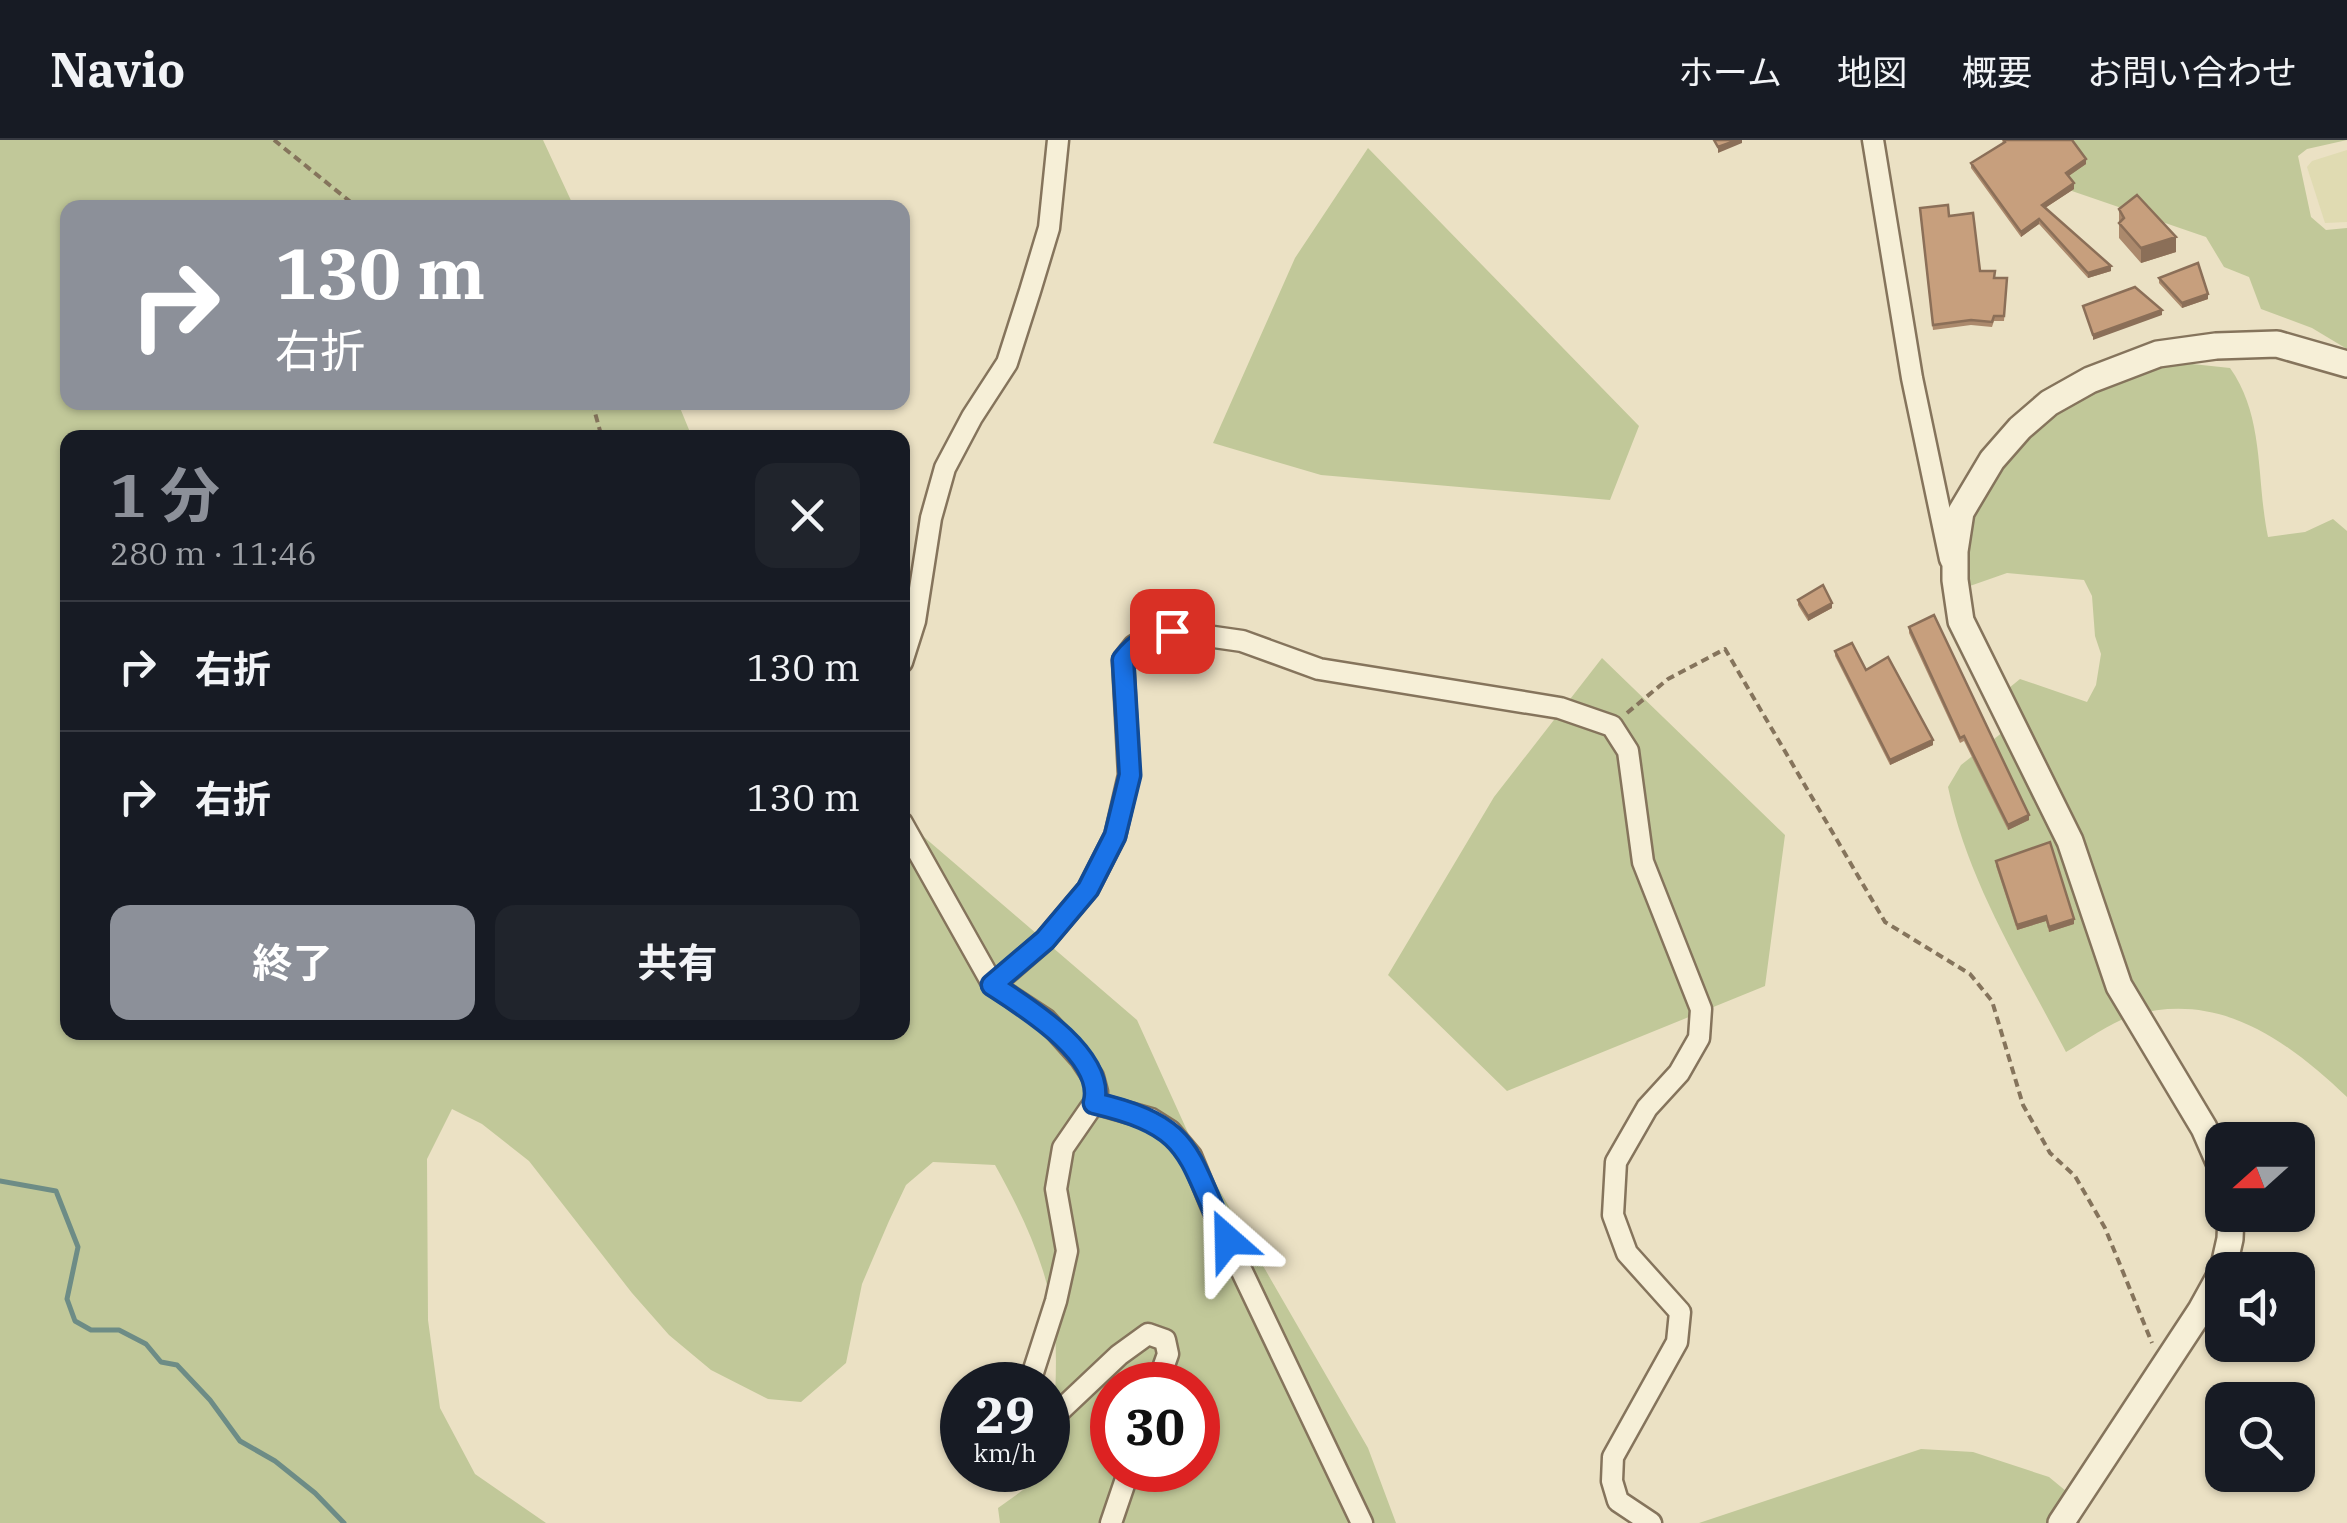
<!DOCTYPE html>
<html lang="ja">
<head>
<meta charset="utf-8">
<style>
  :root { --surface:#171b24; --page:#20242c; --text:#f1f3f6; --muted:#9ea1a6; --line:#363941; --accent:#8c9099 }
  body { margin:0; font-family:"IBM Plex Serif","Noto Sans JP",serif; background:var(--page); color:var(--text); height:100vh; display:flex; flex-direction:column; font-size:38px; white-space:nowrap }
  * { box-sizing:border-box; margin:0 }
  p { font-size:32px; color:var(--muted) }
  .icon { flex:none; width:55px; height:55px; fill:none; stroke:currentColor; stroke-width:2; stroke-linecap:round; stroke-linejoin:round }
  .map { position:relative; flex:1; overflow:hidden }
  .side { position:absolute; left:60px; top:290px; width:850px; height:610px; display:flex; flex-direction:column; background:var(--surface); border-radius:20px; box-shadow:0 2px 8px #0004 }
  .side>* { flex:none }
  .guide { position:absolute; left:60px; top:60px; width:850px; height:210px; border-radius:20px; box-shadow:0 2px 8px #0004; background:#8c9099; color:#fff; overflow:hidden }
  .needle { width:65px; rotate:249deg }
  .controls { position:absolute; left:2205px; top:982px; display:grid; gap:20px }
  .controls a { display:grid; place-items:center; width:110px; height:110px; border-radius:20px; background:var(--surface); box-shadow:0 2px 8px #0004; font-size:50px }
  .speed { position:absolute; left:940px; top:1222px; display:flex; gap:20px; font-size:50px; font-weight:700; text-align:center }
  .speed>* { display:grid; place-content:center; width:130px; height:130px; border-radius:50%; background:var(--surface); box-shadow:0 2px 8px #0004; line-height:1 }
  .speed small { font-size:25px; font-weight:400 }
  .speed .limit { border:15px solid #d22; background:#fff; color:#111 }
  .pin { position:absolute; display:grid; place-items:center; width:85px; height:85px; color:#fff; margin:-42px; border-radius:20px; box-shadow:0 5px 15px #0006 }
  .me { position:absolute; width:110px; margin:-55px; rotate:335deg; stroke-linejoin:round; filter:drop-shadow(0 0 8px #0008) }
  .turn { display:flex; align-items:center; gap:35px; height:210px; padding:0 50px; font-size:45px }
  .turn .icon { width:130px; height:130px; stroke-width:2.5 }
  .turn b { display:block; font-size:70px; line-height:85px }
  .round { display:grid; place-items:center; flex:none; width:105px; height:105px; border-radius:20px; background:var(--page) }
  .headline { display:flex; align-items:center; justify-content:space-between; height:170px; padding:0 50px }
  h1 { font-size:60px; font-weight:700; line-height:75px; color:var(--accent) }
  .primary-button { display:flex; gap:20px; margin-top:auto; padding:20px 50px }
  .primary-button a { flex:1; height:115px; border-radius:20px; background:var(--accent); color:#fff; font-size:40px; font-weight:700; line-height:115px; text-align:center }
  .primary-button a+a { background:var(--page); color:var(--text) }
  ul { padding:0; list-style:none }
  li { display:flex; align-items:center; gap:30px; height:130px; padding:0 50px; border-top:2px solid var(--line) }
  li div { flex:1 }
  li b { display:block; font-size:38px }
  li em { font-style:normal }
  header { display:flex; align-items:center; gap:60px; box-sizing:border-box; height:140px; padding:0 50px; background:var(--surface); border-bottom:2px solid var(--line) }
  header strong { font-size:48px }
  nav { display:flex; gap:55px; margin-inline-start:auto; font-size:35px }
  .map>svg:first-child { display:block }
  .farmland { fill:#e0dbb2 }
  .green { fill:#c1c899; fill-rule:evenodd }
  .lines { fill:none; stroke-linecap:round; stroke-linejoin:round }
  .stream { stroke:#6d8c86; stroke-width:5 }
  .minor-casing { stroke:#85745c; stroke-width:25 }
  .tertiary-casing { stroke:#85745c; stroke-width:30 }
  .path { stroke:#85745c; stroke-width:4; stroke-dasharray:8 5; stroke-linecap:butt }
  .minor { stroke:#f6efd7; stroke-width:20 }
  .tertiary { stroke:#f6efd7; stroke-width:25 }
  .wall { fill:#ab896c }
  .shaded-wall { fill:#8b6f58 }
  .building { fill:#c79f7d; stroke:#8b6f58; stroke-width:2.5 }
  .route-casing { stroke:#114b97; stroke-width:25 }
  .route { stroke:#1a73e8; stroke-width:18 }
</style>
</head>
<body>
<header>
<strong>Navio</strong>
<nav><a>ホーム</a><a>地図</a><a>概要</a><a>お問い合わせ</a></nav>
</header>
<div class="map">
<svg width="2347" height="1383" viewBox="0 0 2347 1383">
  <rect width="100%" height="100%" fill="#ebe1c4"/>
  <path class="farmland" d="M2347 10V82L2325 83 2307 27 2312 21Z"/>
  <path class="green" d="M0 0H543L574 67 68 68V262L678 263 692 297 68 298V892H902L903 679 1137 880 1194 1006 1368 1308 1396 1383H1000L998 1368 1051 1330C1053 1284 1058 1236 1055 1191 1050 1131 1024 1077 995 1025L933 1022 906 1045 889 1081 862 1144 846 1223 801 1262 768 1259 711 1230 669 1195 632 1153 529 1021 482 984 452 969 427 1019 428 1180 440 1268 475 1334 546 1383H0ZM1112 1245H1198V1330H1112Z
    M2004 0H2347L2307 9 2298 16 2311 77 2326 90 2347 88V209L2312 188 2261 169 2249 137 2224 127 2206 97 2069 50Z
    M1368 8 1639 286 1610 360 1321 335 1213 303 1295 118Z
    M2164 221 2230 228C2265 277 2256 340 2268 397L2305 392 2333 379 2347 391V957C2288 901 2221 851 2134 875 2111 882 2087 900 2066 912 2021 826 1968 742 1948 647L1961 625 2022 577 2009 548 2020 539 2087 562 2096 545 2101 514 2095 496 2092 456 2084 440 2007 433 1967 447C1966 432 1963 415 1965 400 1971 347 2039 276 2085 254 2110 241 2138 232 2164 221Z
    M1602 518 1785 695 1765 846 1507 951 1388 835 1494 657Z
    M1921 1309 1973 1312 2049 1337 2078 1361 2080 1383H1699Z"/>
  <g class="lines">
    <path class="stream" d="M0 1041 56 1051 78 1107 67 1159 75 1181 91 1190H119L146 1204 161 1222 177 1225 210 1260 240 1301 275 1321 315 1353 344 1383"/>
    <defs>
      <path id="minor" d="M1873 0 1912 238 1950 419
        M902 522 915 481 931 378 945 328 972 277 1007 223 1030 151 1049 88 1058 0
        M902 683 993 845 1046 880 1081 919 1093 937 1097 952 1094 963 1063 1008 1056 1049 1067 1111 1056 1161 1029 1245
        M993 845 1045 800 1088 749 1115 696 1129 635 1123 520 1134 506 1151 495 1172 491 1242 501 1319 529 1560 568 1612 586 1628 611 1643 722 1701 869 1699 898 1679 933 1647 968 1616 1022 1613 1075 1627 1113 1680 1172 1677 1202 1613 1317 1612 1341 1618 1361 1651 1383
        M1094 963 1151 979 1170 991 1191 1016 1216 1077 1362 1383
        M1048 1282 1119 1215 1148 1194 1165 1200 1168 1214 1157 1245
        M1111 1383 1129 1330"/>
      <path id="tertiary" d="M2222 1029 2204 988 2119 846 2070 701 1961 481 1955 440V411L1961 372 1992 320 2020 288 2049 263 2090 240 2158 214 2216 206 2277 204 2347 224
        M2223 1130 2230 1099 2231 1075
        M2061 1383 2201 1170 2222 1132"/>
    </defs>
    <use href="#minor" class="minor-casing"/>
    <use href="#tertiary" class="tertiary-casing"/>
    <path class="path" d="M274 0 358 68
      M592 262 602 298
      M1627 573 1668 539 1725 509 1885 782 1970 834 1992 861 2023 965 2050 1013 2075 1036 2105 1088 2152 1203"/>
    <use href="#minor" class="minor"/>
    <use href="#tertiary" class="tertiary"/>
  </g>
  <path class="wall" d="M2002 0H2072L2086 24 2068 36 2074 49 2045 68 2111 131 2088 138 2039 84 2021 97 1971 28V23L2003 3Z
    M2119 69 2176 112 2141 123 2119 98Z
    M1920 73 1949 76 1980 131 1995 138H2007L2004 181H1994L1992 187 1971 185 1933 190Z
    M2159 138 2208 159 2182 168 2159 143Z
    M1798 460 1832 468 1808 481 1798 465Z
    M1909 487 2029 680 2008 690 1964 601 1960 603 1909 493Z
    M1835 511 1866 530 1933 605 1890 625 1835 516Z
    M1996 721 2074 784 2049 792 2046 781 2017 790 1996 726Z"/>
  <path class="shaded-wall" d="M1737 0H1742V3L1718 13V7Z
    M2086 19V24L2066 38V33Z
    M2074 43V49L2042 70V65Z
    M2039 79V84L2021 97V92Z
    M2176 97V112L2141 123V108Z
    M2111 126V131L2088 138V133Z
    M2208 154V159L2182 168V163Z
    M2162 170V175L2093 200V195Z
    M1832 463V468L1808 481V476Z
    M1933 600V605L1890 625V620Z
    M2029 675V680L2008 690V685Z
    M2046 776V781L2017 790V785Z
    M2074 779V784L2049 792V787Z"/>
  <path class="building" d="M1714 0H1737L1718 7Z
    M2004 0H2072L2086 19 2066 33 2074 43 2042 65 2111 126 2088 133 2039 79 2021 92 1971 23 2005 2Z
    M2137 55 2176 97 2141 108 2119 83 2124 78 2119 69Z
    M1948 65 1949 76 1973 73 1980 131H1995L1994 138H2007L2004 176H1994L1992 182 1971 180 1933 185 1920 68Z
    M2198 123 2208 154 2182 163 2159 138Z
    M2135 147 2162 170 2093 195 2083 166Z
    M1823 445 1832 463 1808 476 1798 460Z
    M1934 475 2029 675 2008 685 1964 596 1960 598 1909 487Z
    M1852 503 1866 530 1888 517 1933 600 1890 620 1835 511Z
    M2050 702 2074 779 2049 787 2046 776 2017 785 1996 721Z"/>
  <g class="lines">
    <defs>
      <path id="route" d="M1172 491C1150 496 1137 502 1123 520L1130 635 1115 696 1088 749 1045 800 992 845C1026 867 1106 916 1094 963 1197 987 1185 1015 1228 1100"/>
    </defs>
    <use href="#route" class="route-casing"/>
    <use href="#route" class="route"/>
  </g>
</svg>
<div class="controls">
<a><svg class="needle" viewBox="-14 -14 28 28"><path d="M0-13l5 13h-10z" fill="#e53935"/><path d="M0 13l5-13h-10z" fill="#9ea1a6"/></svg></a>
<a><svg class="icon" aria-label="sound" viewBox="0 0 24 24"><path d="M4 9h4l5-4v14l-5-4H4zM17 9q2 3 0 6"/></svg></a>
<a><svg class="icon" aria-label="search" viewBox="0 0 24 24"><circle cx="10" cy="10" r="6"/><path d="M15 15l6 6"/></svg></a>
</div>
<div class="speed"><div>29<small>km/h</small></div><div class="limit">30</div></div>
<div class="pin" style="left:1172px;top:491px;background:#d93025"><svg class="icon" aria-label="arrive" viewBox="0 0 24 24"><path d="M6 21V4h12l-3 4 3 4H6"/></svg></div>
<svg class="me" style="left:1228px;top:1100px" viewBox="-20 -20 40 40"><path d="M0-17L14 15 0 8-14 15z" fill="#1a73e8" stroke="#fff" stroke-width="4"/></svg>
<div class="guide">
<div class="turn"><svg class="icon" aria-label="right" viewBox="0 0 24 24"><path d="M7 20v-9h11M14 6l5 5-5 5"/></svg><div><b>130 m</b>右折</div></div>
</div>
<section class="side">
<div class="headline"><div><h1>1 分</h1><p>280 m · 11:46</p></div><a class="round"><svg class="icon" aria-label="close" viewBox="0 0 24 24"><path d="M6 6l12 12M18 6L6 18"/></svg></a></div>
<ul>
<li><svg class="icon" aria-label="right" viewBox="0 0 24 24"><path d="M7 20v-9h11M14 6l5 5-5 5"/></svg><div><b>右折</b></div><em>130 m</em></li>
<li><svg class="icon" aria-label="right" viewBox="0 0 24 24"><path d="M7 20v-9h11M14 6l5 5-5 5"/></svg><div><b>右折</b></div><em>130 m</em></li>
</ul>
<div class="primary-button"><a>終了</a><a>共有</a></div>
</section>
</div>
</body>
</html>
